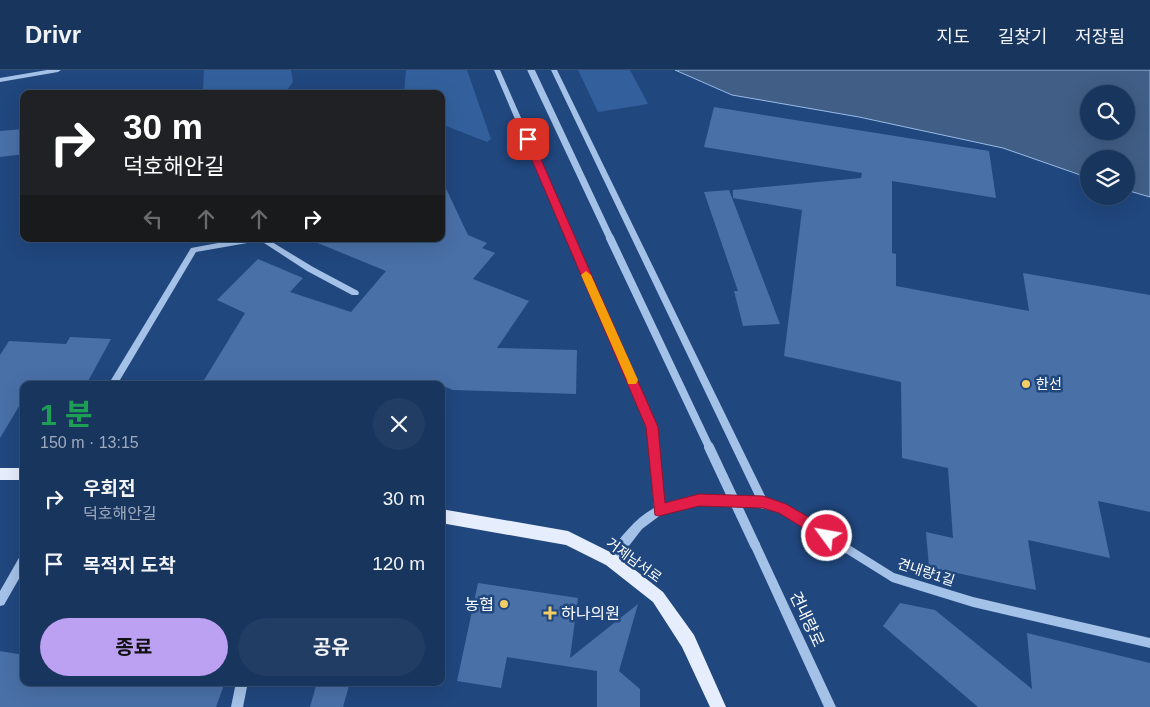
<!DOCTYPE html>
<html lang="ko">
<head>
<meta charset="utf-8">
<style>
  :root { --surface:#18355e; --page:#213d64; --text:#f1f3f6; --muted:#9fabbc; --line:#365073; --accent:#bca0f2 }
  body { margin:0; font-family:Arial,"Noto Sans KR",sans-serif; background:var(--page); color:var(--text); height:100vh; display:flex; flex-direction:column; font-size:19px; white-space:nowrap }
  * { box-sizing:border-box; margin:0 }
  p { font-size:16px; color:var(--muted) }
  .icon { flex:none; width:28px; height:28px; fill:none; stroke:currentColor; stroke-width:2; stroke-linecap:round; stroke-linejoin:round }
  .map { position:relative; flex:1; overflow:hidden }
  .panel { position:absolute; left:20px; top:311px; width:425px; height:305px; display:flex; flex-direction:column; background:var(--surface); border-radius:10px; box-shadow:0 5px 20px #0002,0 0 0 1px var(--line) }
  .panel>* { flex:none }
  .hud { position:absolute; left:20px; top:20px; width:425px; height:152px; border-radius:10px; box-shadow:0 5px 20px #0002,0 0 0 1px var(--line); background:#202124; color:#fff; overflow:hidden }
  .buttons { position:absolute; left:1080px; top:15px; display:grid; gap:10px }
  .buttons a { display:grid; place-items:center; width:55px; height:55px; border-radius:50%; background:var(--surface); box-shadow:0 5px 20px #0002,0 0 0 1px var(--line); font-size:25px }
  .pin { position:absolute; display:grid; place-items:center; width:42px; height:42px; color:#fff; margin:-21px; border-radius:10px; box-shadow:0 2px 8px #0006 }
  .me { position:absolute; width:55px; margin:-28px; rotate:302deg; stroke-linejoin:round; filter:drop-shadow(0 0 4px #0008) }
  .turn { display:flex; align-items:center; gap:18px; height:105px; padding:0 20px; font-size:22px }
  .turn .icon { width:65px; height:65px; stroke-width:2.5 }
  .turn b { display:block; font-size:35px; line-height:42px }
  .lanes { display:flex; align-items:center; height:48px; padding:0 20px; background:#0003; justify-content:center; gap:25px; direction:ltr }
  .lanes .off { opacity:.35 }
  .round { display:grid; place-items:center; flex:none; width:52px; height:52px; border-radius:26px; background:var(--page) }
  .overview { display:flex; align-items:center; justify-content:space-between; height:85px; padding:0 20px }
  h1 { font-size:30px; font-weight:700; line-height:38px; color:#1e9e55 }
  .cta { display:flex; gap:10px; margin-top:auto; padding:10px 20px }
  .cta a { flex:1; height:58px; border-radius:30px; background:var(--accent); color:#111; font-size:20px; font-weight:700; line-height:58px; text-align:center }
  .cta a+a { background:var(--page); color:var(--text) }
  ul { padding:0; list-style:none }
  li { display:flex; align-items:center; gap:15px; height:65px; padding:0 20px }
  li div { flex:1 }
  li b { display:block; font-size:19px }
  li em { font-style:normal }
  header { display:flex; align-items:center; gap:30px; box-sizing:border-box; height:70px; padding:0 25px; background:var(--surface); border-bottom:1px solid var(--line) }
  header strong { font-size:24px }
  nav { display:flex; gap:28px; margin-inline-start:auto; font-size:18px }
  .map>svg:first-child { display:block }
  .green { fill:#33609c }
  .water { fill:#415e86; stroke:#98bbe8; fill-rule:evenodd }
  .building { fill:#4970a7 }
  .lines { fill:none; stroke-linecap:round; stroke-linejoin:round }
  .minor { fill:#a4c1e7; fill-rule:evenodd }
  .major { fill:#e6eefd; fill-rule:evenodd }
  .minor-bridge-far2 { stroke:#a4c1e7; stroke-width:7 }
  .minor-bridge-far1 { stroke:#a4c1e7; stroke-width:8 }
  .minor-bridge { stroke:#a4c1e7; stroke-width:10 }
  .route { fill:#e11d48; stroke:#92132f }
  .slow { fill:#f59e0b }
  .poi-dot { fill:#f4ce65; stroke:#20477e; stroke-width:2 }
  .labels { text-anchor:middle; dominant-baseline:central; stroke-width:5; stroke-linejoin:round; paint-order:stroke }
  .poi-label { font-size:14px; fill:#fff; stroke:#20477e; text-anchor:start }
  .street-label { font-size:14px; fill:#fff; stroke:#20477e }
  .near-poi-label { font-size:16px; fill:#fff; stroke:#20477e; text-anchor:end }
  .near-street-label { font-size:16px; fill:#fff; stroke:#20477e }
</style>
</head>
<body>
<header>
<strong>Drivr</strong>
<nav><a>지도</a><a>길찾기</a><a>저장됨</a></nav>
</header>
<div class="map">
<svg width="1150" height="637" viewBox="0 0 1150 637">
  <rect width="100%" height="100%" fill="#20477e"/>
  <path class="green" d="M204 0H291L293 12 284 24H199L203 20Z
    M406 0H467L491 69 487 72 441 54V24H404Z
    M578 0H630L648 34 598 42Z"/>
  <path class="water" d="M675 0H1150V127L1126 120V89H1089V108L1003 78 859 47 732 25ZM1089 24H1126V61H1089Z"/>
  <path class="building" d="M714 37 989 81 996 128 892 111V183L896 184V216L1029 241 1023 203 1150 225V442L1098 431 1110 488 1028 470 1036 520 929 497 926 462 953 468 948 398 902 388 901 312 784 286 802 140 733 128V120L861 108 862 103 704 77Z
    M24 59V84L0 87V61Z
    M441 108 468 165 487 173 482 178 495 183 473 209 529 231 497 278 577 280 576 324 453 320 441 315H201L245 243 217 230 258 189 303 208 290 222 351 242 386 201 308 169H441Z
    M729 120 780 254 743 256 734 221H738L704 122Z
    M70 267 111 269 86 315H24V328L0 368V285L9 271 66 274Z
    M478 513 578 528 570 588 638 534 619 601 640 619V637H597V601L507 587 501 618 457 611Z
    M900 533 935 540 1032 619 1027 563 1150 593V637H978L883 556Z
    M0 581 24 585V612H225L216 637H0Z
    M317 612H350L343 637H310Z"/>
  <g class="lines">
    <path class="minor" d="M47 0H61L58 2 0 12V8Z
      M494 0H500L657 357 663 434C692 423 726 424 756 428L551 0H557L767 430 785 435 894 503 973 527 1150 568V578L973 537 892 512 780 442 754 437 703 435 686 437 662 444 642 459 615 494 611 495 607 494 606 490 607 486C620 468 634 449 654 438L647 357Z
      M240 169H257L253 172 196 182 117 315H108L191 178Z
      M258 169H267L313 197 358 221 359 223 358 225H352L307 201Z
      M755 470 759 472 836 637H824L750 475 751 472Z
      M24 485V500L4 535 0 536V521L20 486Z
      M236 612H248L243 637H231Z"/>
    <path class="major" d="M0 398H24V410H0Z
      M441 439 568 461 616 485 663 522 694 565 726 637H710L682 577 653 532 606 495 566 475 441 453Z"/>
    <path class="minor-bridge-far2" d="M531 0 611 170"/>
    <path class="minor-bridge-far1" d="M610 168 710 379"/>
    <path class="minor-bridge" d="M709 377 755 475"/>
  </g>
  <path class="route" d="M528 66 532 69 658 357 665 433 699 424 763 426 786 434 832 461 834 466 832 470 827 472 823 470 779 443 763 438 699 436 659 446 655 445 646 357 523 69Z"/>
  <path class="slow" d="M586 201 591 205 638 310 636 314H628L627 310 581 205Z"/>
  <g class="poi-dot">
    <circle cx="1026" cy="314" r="5"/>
    <circle cx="504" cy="534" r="5"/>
    <path d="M547.5 535.5h5v5h5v5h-5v5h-5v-5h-5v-5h5z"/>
  </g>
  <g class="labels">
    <g class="poi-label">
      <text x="1036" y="314">한선</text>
    </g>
    <g class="street-label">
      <text transform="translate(634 490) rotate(36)">거제남서로</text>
      <text transform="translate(926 502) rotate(18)">견내량1길</text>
    </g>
    <g class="near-poi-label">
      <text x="494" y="534">농협</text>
      <text x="561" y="543" text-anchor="start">하나의원</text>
    </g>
    <g class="near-street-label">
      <text transform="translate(807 549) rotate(65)">견내량로</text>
    </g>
  </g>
</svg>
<div class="buttons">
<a><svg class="icon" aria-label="search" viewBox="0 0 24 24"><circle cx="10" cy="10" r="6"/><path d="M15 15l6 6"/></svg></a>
<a><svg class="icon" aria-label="layers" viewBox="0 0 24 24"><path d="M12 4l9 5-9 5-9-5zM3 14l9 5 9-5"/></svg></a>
</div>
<div class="pin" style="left:528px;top:69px;background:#d93025"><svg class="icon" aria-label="arrive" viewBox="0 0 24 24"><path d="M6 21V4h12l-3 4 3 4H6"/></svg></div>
<svg class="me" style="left:827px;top:466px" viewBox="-20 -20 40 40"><circle r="17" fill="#e11d48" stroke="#fff" stroke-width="3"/><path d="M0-11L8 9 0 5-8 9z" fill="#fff"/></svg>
<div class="hud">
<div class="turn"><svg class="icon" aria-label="right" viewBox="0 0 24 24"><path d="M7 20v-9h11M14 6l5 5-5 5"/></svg><div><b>30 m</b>덕호해안길</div></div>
<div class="lanes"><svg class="icon off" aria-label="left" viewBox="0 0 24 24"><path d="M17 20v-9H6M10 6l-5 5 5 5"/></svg><svg class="icon off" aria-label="ahead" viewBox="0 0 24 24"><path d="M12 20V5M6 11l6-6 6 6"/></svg><svg class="icon off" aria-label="ahead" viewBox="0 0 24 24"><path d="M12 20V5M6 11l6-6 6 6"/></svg><svg class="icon" aria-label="right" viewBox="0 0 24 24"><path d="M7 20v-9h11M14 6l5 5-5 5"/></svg></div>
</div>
<section class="panel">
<div class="overview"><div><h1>1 분</h1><p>150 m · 13:15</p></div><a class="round"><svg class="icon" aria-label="close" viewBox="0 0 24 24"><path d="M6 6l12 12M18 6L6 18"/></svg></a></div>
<ul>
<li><svg class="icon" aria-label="right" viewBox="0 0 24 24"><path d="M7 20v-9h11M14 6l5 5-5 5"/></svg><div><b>우회전</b><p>덕호해안길</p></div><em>30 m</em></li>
<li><svg class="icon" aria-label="arrive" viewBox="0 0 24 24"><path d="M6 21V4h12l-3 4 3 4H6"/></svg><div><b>목적지 도착</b></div><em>120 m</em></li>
</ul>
<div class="cta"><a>종료</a><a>공유</a></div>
</section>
</div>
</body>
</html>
